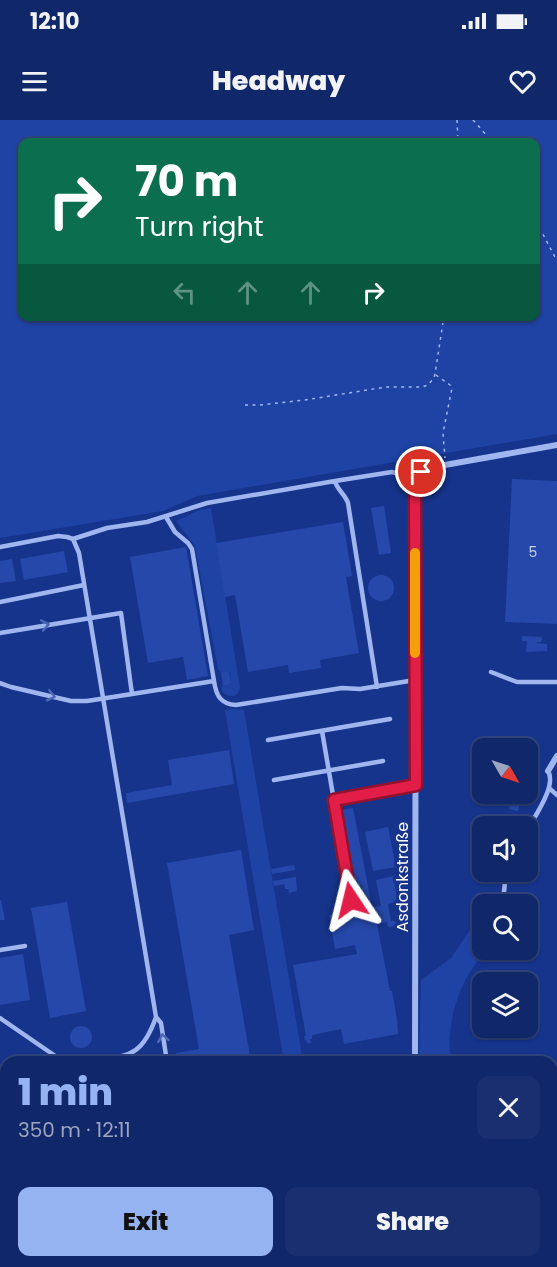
<!DOCTYPE html>
<html lang="en">
<head>
<meta charset="utf-8">
<style>
  :root { --surface:#102769; --page:#192f6f; --text:#f1f3f6; --muted:#9ca5c0; --line:#30447d; --accent:#95b2f1 }
  body { margin:0; font-family:Poppins,sans-serif; background:var(--page); color:var(--text); height:100vh; display:flex; flex-direction:column; font-size:22px; white-space:nowrap }
  * { box-sizing:border-box; margin:0 }
  p { font-size:20px; color:var(--muted) }
  .icon { flex:none; width:33px; height:33px; fill:none; stroke:currentColor; stroke-width:2; stroke-linecap:round; stroke-linejoin:round }
  .map { position:relative; flex:1; overflow:hidden }
  .sheet { position:absolute; left:0px; top:936px; width:558px; height:212px; display:flex; flex-direction:column; background:var(--surface); border-radius:18px 18px 0 0; box-shadow:0 2px 4px #0004,0 0 0 2px var(--line) }
  .sheet>* { flex:none }
  .guide { position:absolute; left:18px; top:18px; width:522px; height:183px; border-radius:12px; box-shadow:0 2px 4px #0004,0 0 0 2px var(--line); background:#0b6e4f; color:#fff; overflow:hidden }
  .needle { width:39px; rotate:129deg }
  .buttons { position:absolute; left:472px; top:618px; display:grid; gap:12px }
  .buttons a { display:grid; place-items:center; width:66px; height:66px; border-radius:12px; background:var(--surface); box-shadow:0 2px 4px #0004,0 0 0 2px var(--line); font-size:30px }
  .pin { position:absolute; display:grid; place-items:center; width:51px; height:51px; color:#fff; margin:-26px; border:3px solid #fff; border-radius:50%; box-shadow:0 2px 6px #0007 }
  .me { position:absolute; width:66px; margin:-33px; rotate:350deg; stroke-linejoin:round; filter:drop-shadow(0 0 4px #0008) }
  .turn { display:flex; align-items:center; gap:21px; height:126px; padding:0 18px; font-size:27px }
  .turn .icon { width:78px; height:78px; stroke-width:2.5 }
  .turn b { display:block; font-size:42px; line-height:51px }
  .lanes { display:flex; align-items:center; height:57px; padding:0 18px; background:#0003; justify-content:center; gap:30px; direction:ltr }
  .lanes .off { opacity:.35 }
  .round { display:grid; place-items:center; flex:none; width:63px; height:63px; border-radius:12px; background:var(--page) }
  .head { display:flex; align-items:center; justify-content:space-between; height:102px; padding:0 18px }
  h1 { font-size:36px; font-weight:800; line-height:45px; color:var(--accent) }
  .action { display:flex; gap:12px; margin-top:auto; padding:12px 18px }
  .action a { flex:1; height:69px; border-radius:12px; background:var(--accent); color:#111; font-size:24px; font-weight:800; line-height:69px; text-align:center }
  .action a+a { background:var(--page); color:var(--text) }
  .status { display:flex; justify-content:space-between; align-items:center; height:42px; padding:0 30px; background:var(--surface); direction:ltr }
  .status svg { height:16px; fill:currentColor }
  header { display:flex; justify-content:space-between; align-items:center; height:78px; padding:0 18px; background:var(--surface); font-size:27px; font-weight:800 }
  .map>svg:first-child { display:block }
  .green { fill:#1f43a5; fill-rule:evenodd }
  .building { fill:#2548aa }
  .lines { fill:none; stroke-linecap:round; stroke-linejoin:round }
  .path { stroke:#a0b6ef; stroke-width:1.5; stroke-dasharray:3 4.5; stroke-linecap:butt }
  .lane { stroke:#a0b6ef; stroke-width:4.5 }
  .street { stroke:#a0b6ef; stroke-width:6 }
  .oneway { stroke:#4d68b4 }
  .route-casing { stroke:#92132f; stroke-width:15 }
  .route { stroke:#e11d48; stroke-width:10 }
  .slow { stroke:#f59e0b; stroke-width:10 }
  .labels { text-anchor:middle; dominant-baseline:central; stroke-width:6; stroke-linejoin:round; paint-order:stroke }
  .number-label { font-size:14px; fill:#c8d1ea }
  .street-label { font-size:16px; fill:#fff; stroke:#16348c }
</style>
</head>
<body>
<div class="status"><b>12:10</b><svg viewBox="0 0 49 12"><path d="M0 12V9h3v3zM5 12V6h3v6zM10 12V3h3v9zM15 12V0h3v12zM26 1h20v11H26zM47 4h2v5h-2z"/></svg></div>
<header><svg class="icon" aria-label="menu" viewBox="0 0 24 24"><path d="M4 6h16M4 12h16M4 18h16"/></svg>Headway<svg class="icon" aria-label="heart" viewBox="0 0 24 24"><path d="M12 20l-8-8c-3-5 5-10 8-4 3-6 11-1 8 4z"/></svg></header>
<div class="map">
<svg width="557" height="1147" viewBox="0 0 557 1147">
  <rect width="100%" height="100%" fill="#16348c"/>
  <path class="green" d="M0 0H557V314L197 376 163 391 0 418ZM22 22H536V196H22Z
    M211 388 240 568C238 579 225 578 221 569L223 566 231 564 230 552 221 553 218 549 195 426 176 401 199 390Z
    M231 589 244 590 303 942H284L225 590Z
    M483 791V830H487C466 851 452 884 450 914 449 923 450 933 450 942H419L421 860 451 838Z
    M0 971 6 975V1142H267L275 1147H0Z"/>
  <path class="building" d="M512 359 557 361V504L505 502Z
    M384 386 391 433 379 435 371 388Z
    M343 402 352 456 346 457 359 533 320 540 321 548 289 553 288 545 248 552 235 475 225 477 216 423Z
    M186 427 208 556 187 560 183 537 148 543 130 437Z
    M64 431 68 452 24 460 20 439Z
    M12 439 16 461 0 463V441Z
    M368 468a13 13 0 1 1 26 0a13 13 0 1 1-26 0Z
    M522 516 542 517 541 522H537V523L547 524V531L526 532 527 521H522Z
    M229 551 231 564 223 566 221 553Z
    M229 630 234 664 127 683 126 673 172 665 168 640Z
    M512 674H522L518 691 509 689Z
    M353 688 372 787 381 786 376 760 393 756 398 782 388 784 391 801H395L397 806 388 807 387 802 377 804 390 871H392L397 899 398 914 344 924 341 909 312 915V919H310L311 923H307L306 920H305L304 916H306L293 845 357 834 355 825 335 829 329 795 359 789 341 690Z
    M388 707 396 747 373 751 365 712Z
    M241 730 254 810 229 815 251 942H177L176 933 199 929 167 743Z
    M294 745 295 750 272 754 271 749Z
    M296 757 297 771 289 773 288 769H285L284 764 274 766 273 761Z
    M0 780H1L5 800H0Z
    M67 782 86 891 50 898 31 788Z
    M23 834 30 880 0 885V838Z
    M70 917a11 11 0 1 1 22 0a11 11 0 1 1-22 0Z"/>
  <g class="lines">
    <path class="path" d="M457 0 458 22
      M473 0 489 18 492 22
      M536 101 557 141
      M436 255 450 265 452 268 443 313 445 338
      M245 285H260L305 280 386 267H422L428 265 434 258 435 254 444 196"/>
    <path class="lane" d="M335 361C337 370 345 374 348 383L377 567
      M73 419 107 408 147 402 207 383 335 361 392 352 417 359
      M0 427 58 416 67 417 73 419 79 433 156 897 161 903 167 942
      M0 482 84 465
      M0 513 121 493 132 574 87 581H71L11 567 0 563
      M491 552 517 562H557
      M214 561C216 575 220 584 236 585L342 568 360 569 415 560
      M132 574 214 561 192 429 188 423 175 412 166 397
      M322 611 351 780
      M268 620 390 599
      M274 660 383 641
      M549 668 557 675
      M334 680 415 665
      M528 709C535 696 557 665 548 651
      M504 772 506 752
      M0 830 25 826
      M0 898 64 942
      M92 942C129 935 142 937 156 897"/>
    <path class="street" d="M548 651 557 636
      M415 942 416 362 421 352 428 348 557 325
      M417 1147V1142"/>
  </g>
  <defs><path id="oneway-chevron" d="M-2-3.5L2.5 0L-2 3.5" fill="none" stroke-width="1.6" stroke-linecap="round" stroke-linejoin="round" transform="scale(1.5)"/></defs>
  <g class="oneway">
    <use href="#oneway-chevron" transform="translate(45 505) rotate(-10)"/>
    <use href="#oneway-chevron" transform="translate(51 576) rotate(13)"/>
    <use href="#oneway-chevron" transform="translate(163 918) rotate(-100)"/>
  </g>
  <g class="lines">
    <defs>
      <path id="route" d="M351 780 334 680 416 665 415 366 417 359 421 352"/>
    </defs>
    <use href="#route" class="route-casing"/>
    <use href="#route" class="route"/>
    <path class="slow" d="M415 433V533"/>
  </g>
  <g class="labels">
    <g class="number-label">
      <text x="533" y="432">5</text>
    </g>
    <g class="street-label">
      <text transform="translate(402 757) rotate(-90)">Asdonkstraße</text>
    </g>
  </g>
</svg>
<div class="buttons">
<a><svg class="needle" viewBox="-14 -14 28 28"><path d="M0-13l5 13h-10z" fill="#e53935"/><path d="M0 13l5-13h-10z" fill="#9ca5c0"/></svg></a>
<a><svg class="icon" aria-label="sound" viewBox="0 0 24 24"><path d="M4 9h4l5-4v14l-5-4H4zM17 9q2 3 0 6"/></svg></a>
<a><svg class="icon" aria-label="search" viewBox="0 0 24 24"><circle cx="10" cy="10" r="6"/><path d="M15 15l6 6"/></svg></a>
<a><svg class="icon" aria-label="layers" viewBox="0 0 24 24"><path d="M12 4l9 5-9 5-9-5zM3 14l9 5 9-5"/></svg></a>
</div>
<div class="pin" style="left:421px;top:352px;background:#d93025"><svg class="icon" aria-label="arrive" viewBox="0 0 24 24"><path d="M6 21V4h12l-3 4 3 4H6"/></svg></div>
<svg class="me" style="left:351px;top:780px" viewBox="-20 -20 40 40"><path d="M0-17L14 15 0 8-14 15z" fill="#e11d48" stroke="#fff" stroke-width="4"/></svg>
<div class="guide">
<div class="turn"><svg class="icon" aria-label="right" viewBox="0 0 24 24"><path d="M7 20v-9h11M14 6l5 5-5 5"/></svg><div><b>70 m</b>Turn right</div></div>
<div class="lanes"><svg class="icon off" aria-label="left" viewBox="0 0 24 24"><path d="M17 20v-9H6M10 6l-5 5 5 5"/></svg><svg class="icon off" aria-label="ahead" viewBox="0 0 24 24"><path d="M12 20V5M6 11l6-6 6 6"/></svg><svg class="icon off" aria-label="ahead" viewBox="0 0 24 24"><path d="M12 20V5M6 11l6-6 6 6"/></svg><svg class="icon" aria-label="right" viewBox="0 0 24 24"><path d="M7 20v-9h11M14 6l5 5-5 5"/></svg></div>
</div>
<section class="sheet">
<div class="head"><div><h1>1 min</h1><p>350 m · 12:11</p></div><a class="round"><svg class="icon" aria-label="close" viewBox="0 0 24 24"><path d="M6 6l12 12M18 6L6 18"/></svg></a></div>
<div class="action"><a>Exit</a><a>Share</a></div>
</section>
</div>
</body>
</html>
